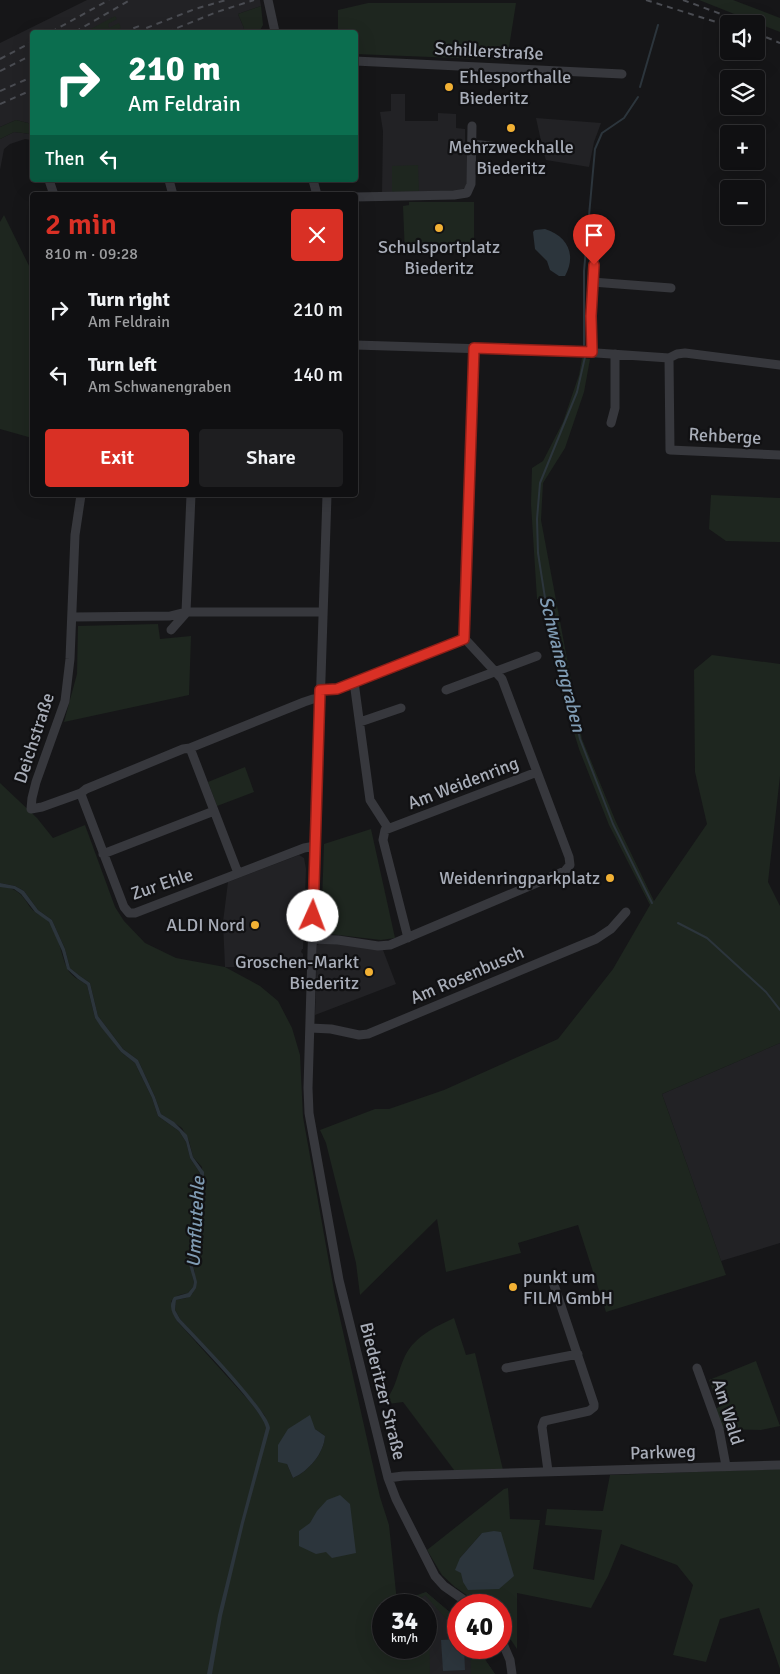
<!DOCTYPE html>
<html lang="en">
<head>
<meta charset="utf-8">
<style>
  :root { --surface:#101012; --page:#1e1e20; --text:#f1f3f6; --muted:#9c9d9f; --line:#303032; --accent:#d93025 }
  body { margin:0; font-family:Signika,sans-serif; background:var(--page); color:var(--text); height:100vh; display:flex; flex-direction:column; font-size:19px; white-space:nowrap }
  * { box-sizing:border-box; margin:0 }
  p { font-size:16px; color:var(--muted) }
  .icon { flex:none; width:28px; height:28px; fill:none; stroke:currentColor; stroke-width:2; stroke-linecap:round; stroke-linejoin:round }
  .map { position:relative; flex:1; overflow:hidden }
  .sheet { position:absolute; left:30px; top:192px; width:328px; height:305px; display:flex; flex-direction:column; background:var(--surface); border-radius:5px; box-shadow:0 5px 20px #0002,0 0 0 1px var(--line) }
  .sheet>* { flex:none }
  .banner { position:absolute; left:30px; top:30px; width:328px; height:152px; border-radius:5px; box-shadow:0 5px 20px #0002,0 0 0 1px var(--line); background:#0b6e4f; color:#fff; overflow:hidden }
  .controls { position:absolute; left:720px; top:15px; display:grid; gap:10px }
  .controls a { display:grid; place-items:center; width:45px; height:45px; border-radius:5px; background:var(--surface); box-shadow:0 5px 20px #0002,0 0 0 1px var(--line); font-size:25px }
  .speed { position:absolute; left:372px; top:1594px; display:flex; gap:10px; font-size:25px; font-weight:700; text-align:center }
  .speed>* { display:grid; place-content:center; width:65px; height:65px; border-radius:50%; background:var(--surface); box-shadow:0 5px 20px #0002,0 0 0 1px var(--line); line-height:1 }
  .speed small { font-size:12px; font-weight:400 }
  .speed .limit { border:8px solid #d22; background:#fff; color:#111 }
  .pin { position:absolute; display:grid; place-items:center; width:42px; height:42px; color:#fff; margin:-51px -21px; border-radius:50% 50% 50% 0; rotate:-45deg; box-shadow:0 0 5px #0007 }
  .pin .icon { rotate:45deg }
  .me { position:absolute; width:55px; margin:-28px; rotate:2deg; stroke-linejoin:round; filter:drop-shadow(0 0 4px #0008) }
  .turn { display:flex; align-items:center; gap:18px; height:105px; padding:0 15px; font-size:22px }
  .turn .icon { width:65px; height:65px; stroke-width:2.5 }
  .turn b { display:block; font-size:35px; line-height:42px }
  .then { display:flex; align-items:center; height:48px; padding:0 15px; background:#0003; gap:10px; font-size:19px }
  .round { display:grid; place-items:center; flex:none; width:52px; height:52px; border-radius:5px; background:var(--page) }
  .overview { display:flex; align-items:center; justify-content:space-between; height:85px; padding:0 15px }
  h1 { font-size:30px; font-weight:600; line-height:38px; color:var(--accent) }
  .cta { display:flex; gap:10px; margin-top:auto; padding:10px 15px }
  .cta a { flex:1; height:58px; border-radius:5px; background:var(--accent); color:#fff; font-size:20px; font-weight:600; line-height:58px; text-align:center }
  .cta a+a { background:var(--page); color:var(--text) }
  ul { padding:0; list-style:none }
  li { display:flex; align-items:center; gap:15px; height:65px; padding:0 15px }
  li div { flex:1 }
  li b { display:block; font-size:19px }
  li em { font-style:normal }
  .map>svg:first-child { display:block }
  .built { fill:#222225 }
  .green { fill:#1e261f; fill-rule:evenodd }
  .water { fill:#2c353c }
  .lines { fill:none; stroke-linecap:round; stroke-linejoin:round }
  .stream { stroke:#2c353c; stroke-width:2 }
  .minor { stroke:#37383d; stroke-width:9 }
  .rail { stroke:#4a4c52; stroke-width:2; stroke-dasharray:6 5; stroke-linecap:butt }
  .route-casing { stroke:#8d1f18; stroke-width:12 }
  .route { stroke:#d93025; stroke-width:9 }
  .poi-dot { fill:#f2b134; stroke:#111113; stroke-width:2 }
  .labels { text-anchor:middle; dominant-baseline:central; stroke-width:4.5; stroke-linejoin:round; paint-order:stroke }
  .street-label { font-size:18px; fill:#a8adb8; stroke:#111113 }
  .poi-label { font-size:18px; fill:#a8adb8; stroke:#111113; text-anchor:end }
  .water-label { font-size:19px; font-style:italic; fill:#7f9bb3; stroke:#111113 }
</style>
</head>
<body>
<div class="map">
<svg width="780" height="1674" viewBox="0 0 780 1674">
  <rect width="100%" height="100%" fill="#161618"/>
  <path class="built" d="M87 0H260L261 6 238 14 244 28 243 32H32V124L16 120 0 127V43Z
    M391 94H405V121H438V113L456 114V128L465 129V154L467 155V184L463 190 455 192 382 193 383 131 380 112 391 111Z
    M536 118 601 123 594 142 589 167 546 160 543 151 545 150 541 141Z
    M14 132 32 134V140L25 139 10 144 4 149 0 170V139Z
    M299 855 304 858 306 869 303 949H302L301 952 303 954V967H225L223 922 228 882Z
    M319 944H339L383 950 396 984 315 1015 317 945Z
    M780 1043V1243L721 1261 662 1094Z
    M426 1592 459 1620V1648H477L495 1674H409L426 1648V1605H397Z"/>
  <path class="green" d="M699 0H733L780 18V32Z
    M368 3H516L507 60 355 54V32H338V10Z
    M261 6 263 25 259 32H243L244 28 238 14Z
    M115 16 117 19 108 24 109 28 119 23 121 28 111 32H85Z
    M16 120 32 124V134L14 132 0 139V127Z
    M418 165 419 191 392 192V166Z
    M409 202H474V250L405 255 403 206 409 205Z
    M4 215 32 272V438L0 429V222Z
    M582 358 590 359 584 392 565 448 543 483 541 520 582 739 616 822 654 901 707 824 695 772 694 670 712 655 780 664V776L768 882 780 906V1043L662 1094 726 1275 606 1312 578 1225 518 1243 521 1253 446 1272 437 1219 360 1295 356 1263 326 1143 320 1130 375 1109H389L444 1090 558 1039 613 969 650 905 609 825 579 749 559 684 558 655 548 633 542 599H537L531 504 532 468 543 461 563 422 579 375Z
    M711 495 780 498V542L726 541 709 529Z
    M158 624 160 639 191 636 189 695 64 722 77 674 78 626Z
    M245 767 254 792 217 806 208 782Z
    M0 783 37 818 53 838 85 825 115 907 124 921 145 943 176 958 225 967 260 986 278 1001 292 1028 300 1055 303 1117 335 1296 380 1497 389 1525 397 1602 426 1592 459 1620V1626L446 1619 425 1595 418 1601 421 1605H384V1648H426L427 1628H429L430 1674H0V887C16 887 22 894 30 907 35 914 43 915 48 921 59 933 60 953 67 968 70 976 80 980 87 985L95 1018 121 1052 135 1063 152 1098 158 1116 179 1131 186 1142 190 1158 200 1173 201 1182 197 1207 196 1235 191 1251 192 1274 194 1282 193 1287 188 1293 179 1295 171 1301 177 1321 251 1403 266 1423 265 1416 253 1401 180 1319 175 1310 176 1300 186 1298 193 1293 195 1273 192 1262 203 1197 202 1167 193 1157 189 1141 182 1128 161 1114 155 1097 138 1060 123 1049 98 1016 90 983 80 976 70 968 65 949 52 920 38 910 24 891 15 886 0 883ZM315 1429 325 1436C324 1453 309 1471 293 1478L287 1464Z
    M371 829 395 938 381 940 321 933 324 844Z
    M454 1318 466 1355 475 1353 503 1470H454L403 1402 381 1405C397 1390 396 1375 405 1356 415 1336 435 1327 454 1318Z
    M756 1361 780 1426 761 1430 722 1429 715 1409 719 1407 709 1380Z
    M780 1469V1669L759 1608 720 1619 706 1662 673 1655 693 1585 677 1565 621 1544 608 1576 591 1608 517 1593V1649L501 1625V1605H481L455 1587 442 1575 427 1550 504 1489 508 1488 510 1519 540 1520 533 1569 594 1580 602 1530 545 1525 547 1509 603 1511 610 1475ZM482 1533 463 1582 460 1558Z
    M470 1648H477L495 1674H471Z"/>
  <path class="water" d="M545 229C567 236 577 254 565 276H559L550 270 547 261 535 249 533 232 535 230Z
    M0 883 15 886 24 891 38 910 52 920 65 949 70 968 80 976 90 983 98 1016 123 1049 138 1060 155 1097 161 1114 174 1122 187 1135 193 1157 204 1172V1182L201 1208 200 1235 192 1262 197 1282 196 1288 190 1297 176 1300 175 1310 180 1319C197 1337 268 1410 270 1428L244 1523 222 1616 212 1674H207L218 1615 241 1522 266 1428C264 1411 193 1338 177 1321 172 1313 168 1306 174 1297L188 1293 193 1287 194 1282 188 1261 196 1235 197 1207 201 1182 200 1173 190 1158 186 1142 179 1131 158 1116 152 1098 135 1063 121 1052 101 1027 95 1018 87 985 78 979 67 969 62 951 49 922 35 912 21 894 14 889 0 887Z
    M310 1415 315 1429 325 1436C324 1453 309 1471 293 1478L287 1464 278 1462V1445L288 1429Z
    M340 1495 350 1504 356 1553 332 1558 326 1552 316 1554 299 1546V1531L310 1523 317 1511 327 1500Z
    M494 1531 501 1532 514 1576 499 1589 468 1590 463 1582 461 1573 455 1570 460 1558 482 1533Z
    M459 1639V1648H464L465 1670 443 1671 441 1640Z"/>
  <g class="lines">
    <path class="stream" d="M640 87 658 25
      M584 345V271L595 149 602 133 624 118 638 97
      M585 357 577 392 540 483 537 519 538 553 550 630 560 651 580 739 613 824 652 903
      M678 923 707 938 766 992 780 1010"/>
    <path class="minor" d="M268 0 275 32
      M355 61 622 74
      M472 144 508 148 534 149
      M49 180 54 195
      M169 180 173 195
      M313 180 317 195
      M355 197 454 195 467 193 471 184 472 126
      M592 282 671 288
      M355 345 582 352 669 358 677 354 685 353 780 365
      M592 352 591 316 595 249
      M669 358 670 450 780 455
      M611 423 615 408V354
      M81 495 75 535 70 659 65 701 36 782 32 798 31 809 42 807 81 793 86 789 183 749 190 748 304 702 313 699H320
      M327 495 312 952 308 1088 309 1113 339 1280 388 1478 396 1499 435 1576 444 1586 471 1605
      M186 612 191 495
      M73 617 170 616 186 612H323
      M171 630 186 613
      M464 639 474 348
      M354 682 370 800 388 828
      M446 690 537 656
      M360 722 401 708
      M190 748 238 873
      M81 793 82 797 124 907 129 913H135L304 848 315 846
      M103 854 214 811
      M408 938 383 840 385 830 537 772
      M312 939 338 940 378 946 390 945 565 871 570 865 569 857 502 679 466 640 456 642 337 689 320 690
      M310 1028 331 1029 359 1035 368 1034 596 939 611 929 626 912
      M506 1368 578 1354
      M697 1368 719 1429 726 1466
      M548 1471 542 1427 544 1421 589 1411 594 1407V1404L552 1279
      M388 1478 403 1476 780 1465
      M501 1639 510 1660 512 1674"/>
    <path class="rail" d="M646 0 729 26
      M683 0 748 24
      M51 32 109 0
      M75 32 130 0
      M123 32 142 25
      M136 32 195 9 226 0
      M167 32 217 12 254 0
      M756 33 780 43
      M0 59 32 42
      M0 71 32 55
      M0 91 32 77
      M0 104 32 90"/>
  </g>
  <g class="lines">
    <defs>
      <path id="route" d="M313 916 320 690 337 689 464 639 474 348 592 352 591 316 594 265"/>
    </defs>
    <use href="#route" class="route-casing"/>
    <use href="#route" class="route"/>
  </g>
  <g class="poi-dot">
    <circle cx="449" cy="87" r="5"/>
    <circle cx="511" cy="128" r="5"/>
    <circle cx="439" cy="228" r="5"/>
    <circle cx="610" cy="878" r="5"/>
    <circle cx="255" cy="925" r="5"/>
    <circle cx="369" cy="972" r="5"/>
    <circle cx="513" cy="1287" r="5"/>
  </g>
  <g class="labels">
    <g class="street-label">
      <text transform="translate(489 51) rotate(3)">Schillerstraße</text>
      <text transform="translate(725 436) rotate(3)">Rehberge</text>
      <text transform="translate(34 738) rotate(-72)">Deichstraße</text>
      <text transform="translate(463 783) rotate(-21)">Am Weidenring</text>
      <text transform="translate(162 884) rotate(-19)">Zur Ehle</text>
      <text transform="translate(467 975) rotate(-23)">Am Rosenbusch</text>
      <text transform="translate(383 1391) rotate(76)">Biederitzer Straße</text>
      <text transform="translate(728 1412) rotate(73)">Am Wald</text>
      <text transform="translate(663 1452) rotate(-2)">Parkweg</text>
    </g>
    <g class="poi-label">
      <text x="459" y="77" text-anchor="start">Ehlesporthalle<tspan x="459" dy="21">Biederitz</tspan></text>
      <text x="511" y="147" text-anchor="middle">Mehrzweckhalle<tspan x="511" dy="21">Biederitz</tspan></text>
      <text x="439" y="247" text-anchor="middle">Schulsportplatz<tspan x="439" dy="21">Biederitz</tspan></text>
      <text x="600" y="878">Weidenringparkplatz</text>
      <text x="245" y="925">ALDI Nord</text>
      <text x="359" y="962">Groschen-Markt<tspan x="359" dy="21">Biederitz</tspan></text>
      <text x="523" y="1277" text-anchor="start">punkt um<tspan x="523" dy="21">FILM GmbH</tspan></text>
    </g>
    <g class="water-label">
      <text transform="translate(562 664) rotate(76)">Schwanengraben</text>
      <text transform="translate(196 1222) rotate(-87)">Umflutehle</text>
    </g>
  </g>
</svg>
<div class="controls">
<a><svg class="icon" aria-label="sound" viewBox="0 0 24 24"><path d="M4 9h4l5-4v14l-5-4H4zM17 9q2 3 0 6"/></svg></a>
<a><svg class="icon" aria-label="layers" viewBox="0 0 24 24"><path d="M12 4l9 5-9 5-9-5zM3 14l9 5 9-5"/></svg></a>
<a>+</a>
<a>−</a>
</div>
<div class="speed"><div>34<small>km/h</small></div><div class="limit">40</div></div>
<div class="pin" style="left:594px;top:265px;background:#d93025"><svg class="icon" aria-label="arrive" viewBox="0 0 24 24"><path d="M6 21V4h12l-3 4 3 4H6"/></svg></div>
<svg class="me" style="left:313px;top:916px" viewBox="-20 -20 40 40"><circle r="19" fill="#fff"/><path d="M0-13L10 11 0 6-10 11z" fill="#d93025"/></svg>
<div class="banner">
<div class="turn"><svg class="icon" aria-label="right" viewBox="0 0 24 24"><path d="M7 20v-9h11M14 6l5 5-5 5"/></svg><div><b>210 m</b>Am Feldrain</div></div>
<div class="then">Then<svg class="icon" aria-label="left" viewBox="0 0 24 24"><path d="M17 20v-9H6M10 6l-5 5 5 5"/></svg></div>
</div>
<section class="sheet">
<div class="overview"><div><h1>2 min</h1><p>810 m · 09:28</p></div><a class="round" style="background:#d93025;color:#fff"><svg class="icon" aria-label="close" viewBox="0 0 24 24"><path d="M6 6l12 12M18 6L6 18"/></svg></a></div>
<ul>
<li><svg class="icon" aria-label="right" viewBox="0 0 24 24"><path d="M7 20v-9h11M14 6l5 5-5 5"/></svg><div><b>Turn right</b><p>Am Feldrain</p></div><em>210 m</em></li>
<li><svg class="icon" aria-label="left" viewBox="0 0 24 24"><path d="M17 20v-9H6M10 6l-5 5 5 5"/></svg><div><b>Turn left</b><p>Am Schwanengraben</p></div><em>140 m</em></li>
</ul>
<div class="cta"><a>Exit</a><a>Share</a></div>
</section>
</div>
</body>
</html>
